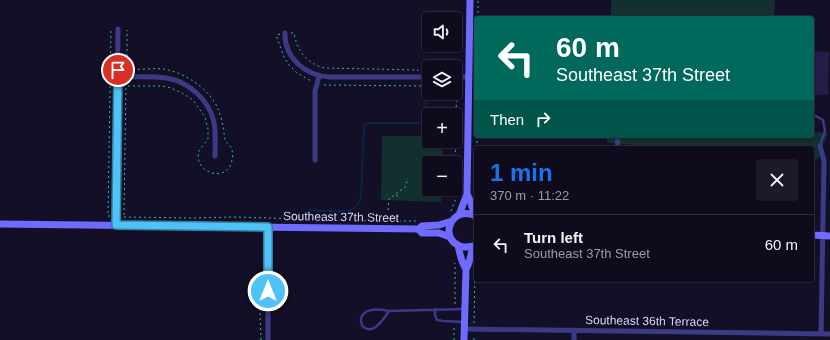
<!DOCTYPE html>
<html lang="en">
<head>
<meta charset="utf-8">
<style>
  :root { --surface:#0e0b1c; --page:#1c1929; --text:#f1f3f6; --muted:#9b9ba3; --line:#2e2b3b; --accent:#1a73e8 }
  body { margin:0; font-family:Arial,sans-serif; background:var(--page); color:var(--text); height:100vh; display:flex; flex-direction:column; font-size:15px; white-space:nowrap }
  * { box-sizing:border-box; margin:0 }
  p { font-size:13px; color:var(--muted) }
  .icon { flex:none; width:22px; height:22px; fill:none; stroke:currentColor; stroke-width:2; stroke-linecap:round; stroke-linejoin:round }
  .map { position:relative; flex:1; overflow:hidden }
  .drawer { position:absolute; left:474px; top:146px; width:340px; height:136px; display:flex; flex-direction:column; background:var(--surface); border-radius:4px; box-shadow:0 1px 3px #0004,0 0 0 1px var(--line) }
  .drawer>* { flex:none }
  .top-card { position:absolute; left:474px; top:16px; width:340px; height:122px; border-radius:4px; box-shadow:0 1px 3px #0004,0 0 0 1px var(--line); background:#00695c; color:#fff; overflow:hidden }
  .controls { position:absolute; left:422px; top:12px; display:grid; gap:8px }
  .controls a { display:grid; place-items:center; width:40px; height:40px; border-radius:4px; background:var(--surface); box-shadow:0 1px 3px #0004,0 0 0 1px var(--line); font-size:20px }
  .pin { position:absolute; display:grid; place-items:center; width:34px; height:34px; color:#fff; margin:-17px; border:2px solid #fff; border-radius:50%; box-shadow:0 1px 4px #0007 }
  .me { position:absolute; width:44px; margin:-22px; rotate:0deg; stroke-linejoin:round; filter:drop-shadow(0 0 3px #0008) }
  .turn { display:flex; align-items:center; gap:14px; height:84px; padding:0 16px; font-size:18px }
  .turn .icon { width:52px; height:52px; stroke-width:2.5 }
  .turn b { display:block; font-size:28px; line-height:34px }
  .then { display:flex; align-items:center; height:38px; padding:0 16px; background:#0003; gap:8px; font-size:15px }
  .round { display:grid; place-items:center; flex:none; width:42px; height:42px; border-radius:4px; background:var(--page) }
  .head { display:flex; align-items:center; justify-content:space-between; height:68px; padding:0 16px }
  h1 { font-size:24px; font-weight:800; line-height:30px; color:var(--accent) }
  ul { padding:0; list-style:none }
  li { display:flex; align-items:center; gap:12px; height:60px; padding:0 16px; border-top:1px solid var(--line) }
  li div { flex:1 }
  li b { display:block; font-size:15px }
  li em { font-style:normal }
  .map>svg:first-child { display:block }
  .green { fill:#12302f }
  .lines { fill:none; stroke-linecap:round; stroke-linejoin:round }
  .stream { stroke:#0c2248; stroke-width:2 }
  .building { fill:#241b47 }
  .path { stroke:#2fb8b0; stroke-width:1; stroke-dasharray:2 3; stroke-linecap:butt }
  .lane { stroke:#3d3a85; stroke-width:2.5 }
  .street { stroke:#3d3a85; stroke-width:5 }
  .secondary { stroke:#6f6bff; stroke-width:7 }
  .route-casing { stroke:#337fa1; stroke-width:10 }
  .route { stroke:#4fc3f7; stroke-width:7 }
  .labels { text-anchor:middle; dominant-baseline:central; stroke-width:3; stroke-linejoin:round; paint-order:stroke }
  .street-label { font-size:12px; fill:#d9d4ff; stroke:#130f26 }
</style>
</head>
<body>
<div class="map">
<svg width="830" height="340" viewBox="0 0 830 340">
  <rect width="100%" height="100%" fill="#130f26"/>
  <path class="green" d="M611 0H775L774 18H611Z
    M812 132 828 133 818 159 812 158V148H676L607 143V136H812Z
    M382 136H429V141H442V163H429V189H441V202L381 200Z"/>
  <g class="lines">
    <path class="stream" d="M309 210C317 211 324 211 332 211 346 212 359 212 361 195L364 126 367 123H419L424 122 426 117V90"/>
  </g>
  <path class="building" d="M812 51 829 52 828 95H812Z"/>
  <g class="lines">
    <path class="path" d="M478 18V0
      M291 33H294C297 51 307 64 325 68L418 70V71
      M280 34 277 35V38L284 57 289 65 297 73 311 81
      M123 70C136 70 150 68 163 69 184 72 210 89 218 109 220 114 222 121 223 126 224 130 224 135 225 139 225 142 228 143 230 146 234 152 233 159 230 166 222 182 193 171 199 151 201 147 206 143 208 139V129L205 117 193 100 184 94 171 88 162 86H123
      M127 71V30
      M324 85 429 86
      M477 148V136
      M396 195 400 197
      M388 210 389 199 405 187 406 185 408 178
      M451 211 455 201 456 196 455 121C456 109 457 98 457 86H455
      M124 215 126 83
      M110 216H108L111 28
      M124 217 194 218 233 217 379 221H417
      M812 244H817
      M455 304V263
      M474 323 475 269
      M261 340 260 313 262 272
      M454 340V327
      M474 340V335"/>
    <path class="lane" d="M812 114 823 120 825 131 820 145
      M435 309V315L437 320 443 321 464 322
      M389 311C385 317 376 331 368 329 366 329 364 327 362 326 362 324 361 322 361 320 362 307 380 309 389 311L464 309"/>
    <path class="street" d="M285 33C284 58 306 76 330 77H429
      M118 77C134 77 151 76 167 78 189 82 209 100 214 122 216 133 215 145 215 156
      M455 77H469
      M617 136 618 148
      M820 146 824 161 821 334
      M315 160V91L317 84 319 76
      M116 225 118 29
      M268 227V340
      M464 329 830 334
      M574 340V330"/>
    <path class="secondary" d="M467 194C471 201 472 208 475 216
      M459 215 467 194 470 0
      M0 224 418 229 422 233H439L450 237
      M418 229 422 226 439 225 452 221
      M812 235 830 236
      M458 245C460 254 461 262 466 269
      M476 245C471 247 466 248 460 246 438 238 452 204 476 216
      M464 340 466 269C470 263 471 254 473 246"/>
  </g>
  <g class="lines">
    <defs>
      <path id="route" d="M118 70 116 225 268 227V291"/>
    </defs>
    <use href="#route" class="route-casing"/>
    <use href="#route" class="route"/>
  </g>
  <g class="labels">
    <g class="street-label">
      <text transform="translate(341 217) rotate(1)">Southeast 37th Street</text>
      <text transform="translate(647 321) rotate(1)">Southeast 36th Terrace</text>
    </g>
  </g>
</svg>
<div class="controls">
<a><svg class="icon" aria-label="sound" viewBox="0 0 24 24"><path d="M4 9h4l5-4v14l-5-4H4zM17 9q2 3 0 6"/></svg></a>
<a><svg class="icon" aria-label="layers" viewBox="0 0 24 24"><path d="M12 4l9 5-9 5-9-5zM3 14l9 5 9-5"/></svg></a>
<a>+</a>
<a>−</a>
</div>
<div class="pin" style="left:118px;top:70px;background:#d93025"><svg class="icon" aria-label="arrive" viewBox="0 0 24 24"><path d="M6 21V4h12l-3 4 3 4H6"/></svg></div>
<svg class="me" style="left:268px;top:291px" viewBox="-20 -20 40 40"><circle r="17" fill="#4fc3f7" stroke="#fff" stroke-width="3"/><path d="M0-11L8 9 0 5-8 9z" fill="#fff"/></svg>
<div class="top-card">
<div class="turn"><svg class="icon" aria-label="left" viewBox="0 0 24 24"><path d="M17 20v-9H6M10 6l-5 5 5 5"/></svg><div><b>60 m</b>Southeast 37th Street</div></div>
<div class="then">Then<svg class="icon" aria-label="right" viewBox="0 0 24 24"><path d="M7 20v-9h11M14 6l5 5-5 5"/></svg></div>
</div>
<section class="drawer">
<div class="head"><div><h1>1 min</h1><p>370 m · 11:22</p></div><a class="round"><svg class="icon" aria-label="close" viewBox="0 0 24 24"><path d="M6 6l12 12M18 6L6 18"/></svg></a></div>
<ul>
<li><svg class="icon" aria-label="left" viewBox="0 0 24 24"><path d="M17 20v-9H6M10 6l-5 5 5 5"/></svg><div><b>Turn left</b><p>Southeast 37th Street</p></div><em>60 m</em></li>
</ul>
</section>
</div>
</body>
</html>
